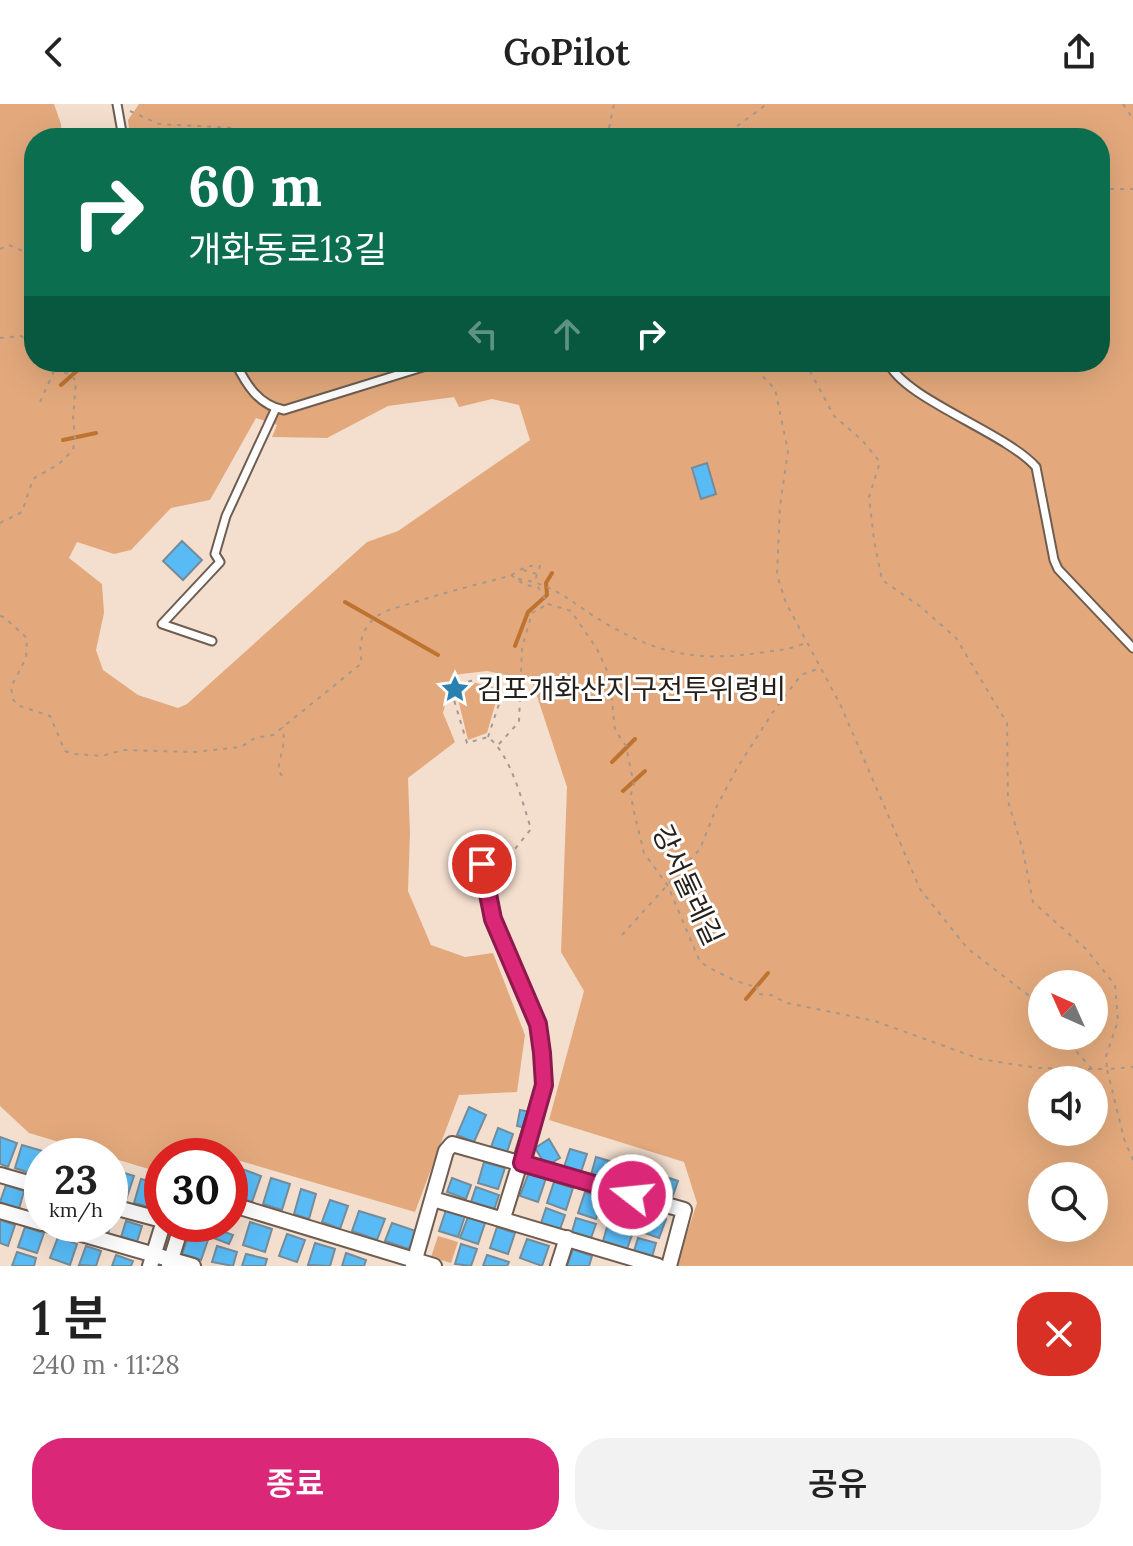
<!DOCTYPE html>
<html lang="ko">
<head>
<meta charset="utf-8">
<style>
  :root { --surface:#fff; --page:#f2f2f2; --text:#222; --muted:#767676; --accent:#db2777 }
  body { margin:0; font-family:Lora,"Noto Sans KR",serif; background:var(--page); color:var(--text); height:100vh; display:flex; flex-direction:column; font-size:30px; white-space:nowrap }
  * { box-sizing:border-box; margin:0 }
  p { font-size:26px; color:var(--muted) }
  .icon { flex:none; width:44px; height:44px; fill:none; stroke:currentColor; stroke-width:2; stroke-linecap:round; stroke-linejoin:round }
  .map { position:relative; height:1162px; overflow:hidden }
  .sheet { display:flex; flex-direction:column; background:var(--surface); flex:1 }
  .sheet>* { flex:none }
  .guide { position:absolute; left:24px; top:24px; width:1086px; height:244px; border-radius:32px; box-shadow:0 8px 32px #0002; background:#0b6e4f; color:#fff; overflow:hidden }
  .needle { width:52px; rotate:315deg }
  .buttons { position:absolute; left:1028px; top:866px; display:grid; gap:16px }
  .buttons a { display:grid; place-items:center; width:80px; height:80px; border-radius:50%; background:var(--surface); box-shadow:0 8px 32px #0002; font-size:40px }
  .speed { position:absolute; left:24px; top:1034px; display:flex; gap:16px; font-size:40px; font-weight:700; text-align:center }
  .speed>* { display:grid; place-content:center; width:104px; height:104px; border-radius:50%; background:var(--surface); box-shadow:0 8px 32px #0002; line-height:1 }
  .speed small { font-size:20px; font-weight:400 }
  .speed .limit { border:12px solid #d22; background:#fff; color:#111 }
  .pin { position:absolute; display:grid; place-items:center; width:68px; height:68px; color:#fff; margin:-34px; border:4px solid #fff; border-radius:50%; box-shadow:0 2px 8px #0007 }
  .me { position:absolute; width:88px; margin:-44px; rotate:286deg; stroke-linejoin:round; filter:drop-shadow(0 0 6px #0008) }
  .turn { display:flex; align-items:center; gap:28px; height:168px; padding:0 32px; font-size:36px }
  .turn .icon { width:104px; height:104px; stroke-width:2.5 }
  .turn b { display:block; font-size:56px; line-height:68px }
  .lanes { display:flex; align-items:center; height:76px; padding:0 32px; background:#0003; justify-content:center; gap:40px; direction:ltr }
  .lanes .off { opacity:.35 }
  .round { display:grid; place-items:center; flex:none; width:84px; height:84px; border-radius:32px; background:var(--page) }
  .summary { display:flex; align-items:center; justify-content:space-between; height:136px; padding:0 32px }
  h1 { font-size:48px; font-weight:600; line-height:60px }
  .cta { display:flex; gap:16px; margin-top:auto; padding:16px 32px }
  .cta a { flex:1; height:92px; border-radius:32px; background:var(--accent); color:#fff; font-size:32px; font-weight:600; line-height:92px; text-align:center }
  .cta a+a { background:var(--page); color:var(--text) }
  header { display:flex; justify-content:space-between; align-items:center; height:104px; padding:0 32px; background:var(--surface); font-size:36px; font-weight:600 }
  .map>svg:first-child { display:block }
  .green { fill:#e3a97c; fill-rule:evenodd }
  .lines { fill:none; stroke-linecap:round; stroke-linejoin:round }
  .stream { stroke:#bf7330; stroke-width:4 }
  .building { fill:#58bbf6; stroke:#768b98; stroke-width:2 }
  .service-casing { stroke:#6f5d50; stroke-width:11 }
  .minor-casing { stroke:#6f5d50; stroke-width:18 }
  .path { stroke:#a8988c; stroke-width:2; stroke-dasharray:4 6; stroke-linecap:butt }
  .service { stroke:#fff; stroke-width:7 }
  .minor { stroke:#fff; stroke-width:14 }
  .route-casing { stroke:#8e194d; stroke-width:20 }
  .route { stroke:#db2777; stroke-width:14 }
  .labels { text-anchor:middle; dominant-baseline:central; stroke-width:6; stroke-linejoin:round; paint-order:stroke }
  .poi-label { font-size:28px; fill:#261f19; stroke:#fff; text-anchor:start }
  .street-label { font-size:28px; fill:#261f19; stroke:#fff }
</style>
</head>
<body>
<header><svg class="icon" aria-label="back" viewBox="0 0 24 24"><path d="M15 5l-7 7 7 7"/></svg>GoPilot<svg class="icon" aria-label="share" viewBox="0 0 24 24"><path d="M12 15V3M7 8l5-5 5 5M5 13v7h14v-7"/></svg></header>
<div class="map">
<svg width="1133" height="1162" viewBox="0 0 1133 1162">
  <rect width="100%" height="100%" fill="#f4dfcf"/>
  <path class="green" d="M0 0H54L61 20 62 34H34V258H1100V34H130L128 16 139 0H1133V1162H678L677 1159 697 1099 684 1058 549 1016 584 887 561 848 567 683 532 577 487 567 453 571 443 609 455 638 408 674 410 729 408 787 431 841 465 853 493 849 525 931 517 988 459 991 415 1108 230 1054V1052H162V1069L29 1029 0 1002ZM454 293 459 303 492 295 519 301 530 336 398 427 367 438 187 600 178 604 138 591 103 566 96 546 104 509 102 480 69 454 77 438 114 450 131 446 171 404 210 396 256 314 277 321 272 333 327 334 388 302ZM1042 880H1094V932H1042ZM1042 976H1094V1028H1042ZM1042 1072H1094V1124H1042Z
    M475 579 493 583 497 594 487 629 468 636 458 595 469 581Z
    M438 1132 458 1138 451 1159 431 1153Z"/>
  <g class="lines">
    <path class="stream" d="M61 281 87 258
      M63 336 96 329
      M345 498 438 551
      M515 542 528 508 547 491 546 479 552 469
      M612 658 635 635
      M623 687 645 667
      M746 895 768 869"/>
  </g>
  <path class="building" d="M707 359 716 390 701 395 692 364Z
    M182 437 202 456 183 476 163 457Z
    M469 1003 486 1011 474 1038 457 1031Z
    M520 1006 531 1008 527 1024 517 1022Z
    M498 1024 513 1030 507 1048 491 1043Z
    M0 1033 17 1039 8 1063 0 1060Z
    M549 1035 560 1054 546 1062 535 1044Z
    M22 1041 46 1048 42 1052 38 1072 15 1064Z
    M570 1045 587 1050 581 1068 564 1063Z
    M596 1053 616 1059 611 1076 591 1071Z
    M484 1058 505 1064 498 1085 478 1079Z
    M626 1061 647 1067 642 1084 621 1078Z
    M111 1065 134 1072 126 1096 110 1090Z
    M242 1065 261 1072 252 1098 233 1091Z
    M529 1068 546 1074 538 1098 520 1092Z
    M657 1070 678 1077 672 1094 652 1087Z
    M271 1074 290 1080 282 1106 263 1100Z
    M452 1074 471 1081 466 1095 447 1088Z
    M141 1075 157 1079 149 1103 134 1099Z
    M554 1078 573 1084 566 1106 547 1099Z
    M6 1081 24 1087 19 1105 0 1098Z
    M476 1083 499 1091 494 1106 471 1098Z
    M301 1085 316 1090 309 1115 294 1110Z
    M585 1088 603 1094 596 1115 578 1109Z
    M37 1089 42 1091V1111L30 1107Z
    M330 1096 348 1102 340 1125 322 1118Z
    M615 1097 636 1103 629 1124 608 1117Z
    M546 1104 565 1111 560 1125 541 1119Z
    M446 1106 465 1112 458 1133 439 1127Z
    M359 1107 385 1115 377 1136 352 1127Z
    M647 1107 666 1115 659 1134 639 1127Z
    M110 1112 113 1113 108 1130 90 1124 92 1120H110Z
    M468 1113 485 1119 478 1140 460 1134Z
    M576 1114 596 1120 591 1134 572 1128Z
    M0 1116 15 1121 8 1142 0 1139Z
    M126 1117 142 1122 137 1138 121 1133Z
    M250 1118 272 1125 265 1148 243 1141Z
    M392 1119 416 1127 409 1145 385 1137Z
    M192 1120H219L217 1125 233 1131 229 1140 190 1125Z
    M25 1123 44 1129 37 1149 18 1143Z
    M497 1123 515 1129 508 1150 490 1144Z
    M607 1123 632 1131 627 1145 603 1137Z
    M189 1130 208 1136 201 1156 182 1150Z
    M287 1130 305 1136 297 1158 279 1152Z
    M58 1133 77 1140 70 1161 50 1154Z
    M638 1134 656 1139 652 1153 634 1147Z
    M527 1135 549 1142 542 1162 520 1154Z
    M315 1139 335 1145 330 1162 308 1161Z
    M461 1140 477 1145 471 1162 455 1160Z
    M86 1142 101 1147 96 1162 79 1161Z
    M217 1142 237 1148 233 1162 212 1158Z
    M573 1145 592 1152 589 1162H567Z
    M17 1148 36 1154 34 1162H12Z
    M346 1149 366 1156 364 1162H342Z
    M246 1150 267 1155 265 1162H242Z
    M116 1151 133 1157 131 1162H112Z
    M487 1151 509 1158 507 1162H483Z"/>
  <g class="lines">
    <defs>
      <path id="service" d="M117 0 123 34
        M235 258C246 280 258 301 284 306L439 258
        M888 258C904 295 1005 328 1036 363L1054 456 1058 465 1133 544
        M212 537 162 520 220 458 215 450 226 412 276 304"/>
      <path id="minor" d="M482 760 493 815 538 920 542 949 544 981 503 1114
        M0 1071 42 1083
        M433 1095 658 1162
        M230 1100 434 1162
        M110 1102 162 1116
        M0 1107 42 1119
        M47 1120 193 1162
        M150 1162 163 1120
        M169 1162 182 1120
        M413 1162 446 1047 452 1040 684 1106 669 1162
        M558 1162 567 1134"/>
    </defs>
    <use href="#service" class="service-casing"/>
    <use href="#minor" class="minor-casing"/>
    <path class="path" d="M1123 0 1133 15
      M130 7 159 20 236 24 251 34
      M607 34 614 0
      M721 34 767 0
      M1100 85H1133
      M0 145 9 141 34 152
      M0 234 21 232 34 242
      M749 258 775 285 788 347 780 402 777 471 786 499 841 602 920 785 967 844 1028 891 1042 907
      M805 258 834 312 862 336 880 358 869 393 874 436 882 476 921 503 956 534 1007 619 1008 697 1023 747 1033 798 1086 845 1115 881 1118 917 1106 952 1107 965 1133 963
      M40 298 55 265 63 258
      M0 419 22 408 33 375 59 360 73 346 75 335 73 313 76 278 71 270 59 268 48 258
      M523 466 541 471
      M511 471 525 481 538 483 548 500 571 507 597 545 609 571 615 626 626 642 634 681 631 690 633 704 644 749 668 782 700 858C712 866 747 884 758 882L756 886 758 890 771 891 787 899 875 917 980 955 1037 964 1092 965
      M518 475C556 480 574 501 605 519 662 552 701 558 765 548 780 546 793 545 807 538
      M0 512 4 513 27 534 26 554 11 583 13 595 17 601 50 612 65 647 74 650 102 652 123 646 194 648 241 643 255 634 273 631 362 559C357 536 364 518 386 507 426 494 466 483 506 473 521 468 522 460 540 462L534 479
      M488 633 501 594 499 584C488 575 476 575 462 579L454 596 467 639 488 633C511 651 522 697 531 725L510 751 493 753
      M499 640 519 618 522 544 532 509 548 500
      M282 672 278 666 284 637 283 623
      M622 831 700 745 717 702 737 664 773 608 801 571 820 564
      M1063 932 1092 965H1107L1124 1035 1133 1056"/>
    <use href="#service" class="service"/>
    <use href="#minor" class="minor"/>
  </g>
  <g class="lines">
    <defs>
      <path id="route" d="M482 760 493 815 538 920 542 949 544 981 522 1059 632 1091"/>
    </defs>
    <use href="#route" class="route-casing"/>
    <use href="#route" class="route"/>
  </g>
  <defs>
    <symbol id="sight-bare" viewBox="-9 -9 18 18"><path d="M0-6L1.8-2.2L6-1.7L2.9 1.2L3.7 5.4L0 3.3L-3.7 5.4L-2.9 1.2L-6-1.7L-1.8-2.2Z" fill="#2a80af" stroke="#fff" stroke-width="2.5" paint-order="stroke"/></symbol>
  </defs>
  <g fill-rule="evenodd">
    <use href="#sight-bare" x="435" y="565" width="40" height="40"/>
  </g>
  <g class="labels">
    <g class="poi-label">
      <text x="477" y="585">김포개화산지구전투위령비</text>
    </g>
    <g class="street-label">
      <text transform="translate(688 781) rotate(65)">강서둘레길</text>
    </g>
  </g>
</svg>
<div class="buttons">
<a><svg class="needle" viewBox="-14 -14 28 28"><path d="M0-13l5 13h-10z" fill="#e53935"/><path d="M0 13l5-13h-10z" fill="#767676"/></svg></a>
<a><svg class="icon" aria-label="sound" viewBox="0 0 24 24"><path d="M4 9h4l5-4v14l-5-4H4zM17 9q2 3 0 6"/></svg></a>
<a><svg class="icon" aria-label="search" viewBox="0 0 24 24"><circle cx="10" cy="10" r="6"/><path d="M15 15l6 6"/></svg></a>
</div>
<div class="speed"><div>23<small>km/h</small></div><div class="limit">30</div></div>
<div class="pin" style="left:482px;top:760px;background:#d93025"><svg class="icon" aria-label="arrive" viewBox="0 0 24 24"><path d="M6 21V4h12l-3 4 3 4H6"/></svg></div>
<svg class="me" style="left:632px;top:1091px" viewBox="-20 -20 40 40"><circle r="17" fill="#db2777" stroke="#fff" stroke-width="3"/><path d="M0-11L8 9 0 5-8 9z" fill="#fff"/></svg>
<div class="guide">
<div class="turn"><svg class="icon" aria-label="right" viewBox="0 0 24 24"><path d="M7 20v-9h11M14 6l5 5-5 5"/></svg><div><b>60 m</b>개화동로13길</div></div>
<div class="lanes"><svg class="icon off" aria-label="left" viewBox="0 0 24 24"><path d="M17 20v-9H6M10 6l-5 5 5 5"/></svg><svg class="icon off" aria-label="ahead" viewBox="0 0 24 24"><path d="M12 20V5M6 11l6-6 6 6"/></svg><svg class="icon" aria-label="right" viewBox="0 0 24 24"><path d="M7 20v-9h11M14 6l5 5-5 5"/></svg></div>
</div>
</div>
<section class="sheet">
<div class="summary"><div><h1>1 분</h1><p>240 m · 11:28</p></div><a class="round" style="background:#d93025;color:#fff"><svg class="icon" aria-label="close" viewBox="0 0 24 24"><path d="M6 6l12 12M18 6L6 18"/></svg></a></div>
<div class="cta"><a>종료</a><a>공유</a></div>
</section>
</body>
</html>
